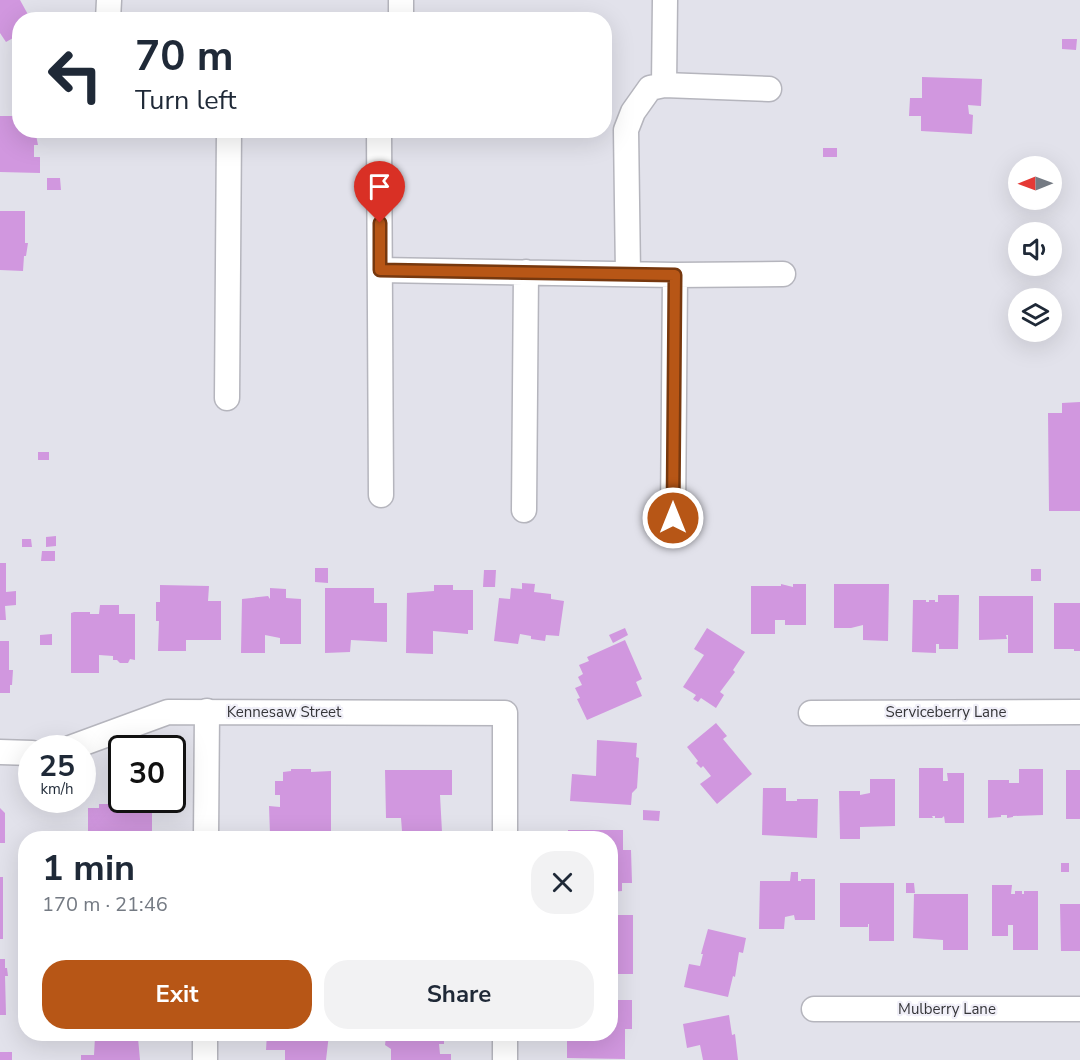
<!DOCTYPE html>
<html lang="en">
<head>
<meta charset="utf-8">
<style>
  :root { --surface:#fff; --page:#f2f2f3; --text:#1f2937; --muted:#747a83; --accent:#b75616 }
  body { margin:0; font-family:"Nunito Sans",sans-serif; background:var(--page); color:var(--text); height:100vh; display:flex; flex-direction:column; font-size:22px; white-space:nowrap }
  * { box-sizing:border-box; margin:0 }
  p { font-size:20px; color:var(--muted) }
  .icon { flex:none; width:33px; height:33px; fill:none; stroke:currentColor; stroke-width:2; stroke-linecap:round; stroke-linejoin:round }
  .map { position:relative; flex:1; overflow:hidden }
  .details { position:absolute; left:18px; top:831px; width:600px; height:210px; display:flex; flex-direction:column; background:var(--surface); border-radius:24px; box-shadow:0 6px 24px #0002 }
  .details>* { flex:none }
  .hud { position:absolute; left:12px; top:12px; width:600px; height:126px; border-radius:24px; box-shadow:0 6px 24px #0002; background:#fff; color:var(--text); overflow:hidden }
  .needle { width:39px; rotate:269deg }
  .tools { position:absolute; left:1008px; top:156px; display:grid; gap:12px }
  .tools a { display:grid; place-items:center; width:54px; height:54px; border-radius:50%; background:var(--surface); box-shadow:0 6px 24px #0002; font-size:30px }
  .speed { position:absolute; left:18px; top:735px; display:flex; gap:12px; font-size:30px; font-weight:700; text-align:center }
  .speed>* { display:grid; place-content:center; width:78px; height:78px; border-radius:50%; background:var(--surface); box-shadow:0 6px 24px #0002; line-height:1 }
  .speed small { font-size:15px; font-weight:400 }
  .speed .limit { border:3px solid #111; border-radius:9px; background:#fff; color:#111 }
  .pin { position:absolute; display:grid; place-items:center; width:51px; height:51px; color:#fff; margin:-62px -26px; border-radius:50% 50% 50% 0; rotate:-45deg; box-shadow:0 0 6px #0007 }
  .pin .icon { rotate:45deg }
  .me { position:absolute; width:66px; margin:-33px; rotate:0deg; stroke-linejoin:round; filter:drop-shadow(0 0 4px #0008) }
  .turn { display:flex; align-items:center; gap:21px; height:126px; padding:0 24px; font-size:27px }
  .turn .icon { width:78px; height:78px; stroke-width:2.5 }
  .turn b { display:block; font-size:42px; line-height:51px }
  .round { display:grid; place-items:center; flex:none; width:63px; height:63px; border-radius:24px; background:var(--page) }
  .summary { display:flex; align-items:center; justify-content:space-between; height:102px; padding:0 24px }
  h1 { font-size:36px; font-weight:700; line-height:45px }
  .action { display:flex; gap:12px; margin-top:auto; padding:12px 24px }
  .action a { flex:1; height:69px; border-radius:24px; background:var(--accent); color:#fff; font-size:24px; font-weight:700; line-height:69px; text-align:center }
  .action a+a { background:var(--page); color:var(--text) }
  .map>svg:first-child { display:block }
  .building { fill:#d197df }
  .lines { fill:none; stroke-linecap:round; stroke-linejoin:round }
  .minor-casing { stroke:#b5b5bd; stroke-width:27 }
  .minor { stroke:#fff; stroke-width:24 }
  .route-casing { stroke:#77380e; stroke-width:15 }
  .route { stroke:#b75616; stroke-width:10 }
  .labels { text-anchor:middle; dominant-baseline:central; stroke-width:4.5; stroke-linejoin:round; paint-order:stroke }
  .street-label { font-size:15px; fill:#353538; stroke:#f0eff8 }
</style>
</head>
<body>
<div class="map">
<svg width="1080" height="1060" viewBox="0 0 1080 1060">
  <rect width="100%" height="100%" fill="#e2e2eb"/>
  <path class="building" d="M0 0H20L31 20H20V34L6 42 0 33Z
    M1062 39H1077L1076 50 1062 49Z
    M922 77 982 79 981 106 968 105 969 114 973 115 972 134 921 131V116H909L910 98H922Z
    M0 116H20V130H35L38 145H34V157H40V173L0 172Z
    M823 148H837V157H823Z
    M47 178H60L61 190H47Z
    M0 211H25V243H28L26 256H24L23 271 0 270Z
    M1080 402V511H1049L1048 413H1062V403Z
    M38 452H49V460H38Z
    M56 536V546L46 547V537Z
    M22 539H31L32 547H22Z
    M42 551H55V561H41Z
    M0 563H6V592L16 591V605L5 606 6 620H0Z
    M315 568H328V583L315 582Z
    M1031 569H1041V581H1031Z
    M484 570H496L495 587H483Z
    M522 583 535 584 534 592 551 594V599L564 601 559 636 546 635 545 641 531 639V636L520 634 518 644 494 641 499 598 510 599 511 588 522 589Z
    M781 584 793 587V584H806V625H785V620H775V634H751V586H781Z
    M834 584H889L888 641 863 640V625L851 628H834Z
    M160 585 209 586 208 601H221V640H186V651H158L159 621H156V602H160Z
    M434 585H453V590H473V630H468V634L433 631V654L406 653 407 593 434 591Z
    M270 588 286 589V598L301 599V644H280V638L265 635V653H241L242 599 268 596 270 599Z
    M325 588H374V603H387V642L351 640 350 652 325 653Z
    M938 595H959L958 649H939V644H936V653L912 652 913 600H926V602H929V600H935V602H938Z
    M979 596H1033V653H1008V635H1006L1007 639 979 640Z
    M1054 603H1080V651H1074V649H1054Z
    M100 605H119V614H135V660L130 659 128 663H120L117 660H113V656L99 655V673H71V613L74 612H90V614H99Z
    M625 628 628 635 613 643 609 635Z
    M707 628 745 652 733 670 735 672 720 692 724 695 716 708 701 698 698 702 693 699 696 695 683 687 704 655 694 649Z
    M52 634V645H40V635Z
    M625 640 642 679 636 682 642 696 587 720 577 699 580 698 575 688 582 685 578 677 583 674 579 665 589 661 587 657Z
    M0 641H9V670H13L12 685H10V693H0Z
    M716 723 727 736 723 739 752 774 717 804 700 784 711 776 703 766 701 768 696 763 698 761 687 747Z
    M597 740 637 743 636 757 639 758 637 788 632 793 631 805 570 801 572 774 596 776Z
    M919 768H943V781H948L947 773H964V823H945L944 816 942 818H935V816H932L933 818H919Z
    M291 769H311V772L331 771V838H313V834H270L269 806 280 807V795H275V781H283V772L291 771Z
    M1019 769H1043V815L1013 816V817L1007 818V815H1001V817L988 818V780H1009V783H1019Z
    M385 770H452V795H440L442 832 402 831 401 818H386Z
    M1066 770H1080V819H1066Z
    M870 779H895V826L860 827V839H840L839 791H860V795L870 793Z
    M763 788H786V801H797V799H818L817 838 762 835Z
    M130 803H152V838H88V808H99V804H123V807H130Z
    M0 808 5 813V843H0Z
    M643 810 660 811 659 821 643 820Z
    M568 830H623V850H631L632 883H622V891L610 892V838H568Z
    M1061 863H1069V872H1061Z
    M791 872H798V881H801V879H815V920H795L794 915 785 917 784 929H759L760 881H790Z
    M0 877H3V939H0Z
    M840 883H894V941H869V924H868V927H840Z
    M906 883H914L915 893H906Z
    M992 885H1012L1011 894H1015V891H1022V894H1024V891H1038V950H1013V925H1008V936H992Z
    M914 894H968V950H943V940L913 938Z
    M1060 904H1080V951H1061Z
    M610 915H633V974H610Z
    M708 929 746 938 743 953 739 952 735 977 733 976 728 997 684 987 689 964 700 966 703 954H701Z
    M0 959H5V968H7L8 976H5L6 1015H0Z
    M610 1000H632V1029H625V1059L567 1058V1034H610Z
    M729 1015 732 1035 735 1034 738 1060H703L700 1045 687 1048 683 1024Z
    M267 1034H329L326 1060H285V1050H266Z
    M389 1034H444V1044H439L440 1054H451V1060H391V1049L385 1045 386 1037Z
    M95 1037 138 1038 140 1060H81V1055H94Z
    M0 1052H12V1060H0Z"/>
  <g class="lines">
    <defs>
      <path id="minor" d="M108 20 109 0
        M401 20V0
        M664 85 665 0
        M379 130 381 495
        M380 270 675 275 783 274
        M628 274 626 130 633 112 650 88 664 85 769 89
        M227 398 229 130
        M524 510 526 272
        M673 518 675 275
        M811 713 1080 712
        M70 748 168 712 505 713V838
        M0 752 32 753
        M206 838 207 711
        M814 1009H1080
        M205 1060V1034
        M505 1060V1034"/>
    </defs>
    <use href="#minor" class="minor-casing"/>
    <use href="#minor" class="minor"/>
  </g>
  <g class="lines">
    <defs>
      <path id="route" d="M380 223V270L675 275 673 518"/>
    </defs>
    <use href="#route" class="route-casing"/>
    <use href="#route" class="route"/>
  </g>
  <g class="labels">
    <g class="street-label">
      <text x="284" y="712">Kennesaw Street</text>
      <text x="946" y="712">Serviceberry Lane</text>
      <text x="947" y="1009">Mulberry Lane</text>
    </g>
  </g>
</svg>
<div class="tools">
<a><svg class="needle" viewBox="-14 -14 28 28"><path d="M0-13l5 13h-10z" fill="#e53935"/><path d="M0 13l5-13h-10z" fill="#747a83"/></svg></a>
<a><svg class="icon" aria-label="sound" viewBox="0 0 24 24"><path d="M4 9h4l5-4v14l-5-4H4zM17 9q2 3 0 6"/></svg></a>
<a><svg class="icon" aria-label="layers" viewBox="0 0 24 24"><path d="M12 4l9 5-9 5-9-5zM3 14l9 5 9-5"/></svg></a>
</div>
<div class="speed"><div>25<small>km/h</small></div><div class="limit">30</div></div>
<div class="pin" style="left:380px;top:223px;background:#d93025"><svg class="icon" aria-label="arrive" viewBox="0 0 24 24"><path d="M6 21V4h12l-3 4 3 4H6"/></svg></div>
<svg class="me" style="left:673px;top:518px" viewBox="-20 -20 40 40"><circle r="17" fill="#b75616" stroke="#fff" stroke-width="3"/><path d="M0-11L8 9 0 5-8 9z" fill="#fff"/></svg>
<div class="hud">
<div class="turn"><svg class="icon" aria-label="left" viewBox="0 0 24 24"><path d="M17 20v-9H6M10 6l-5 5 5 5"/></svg><div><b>70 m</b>Turn left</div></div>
</div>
<section class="details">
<div class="summary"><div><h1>1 min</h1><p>170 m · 21:46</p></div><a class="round"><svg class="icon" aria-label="close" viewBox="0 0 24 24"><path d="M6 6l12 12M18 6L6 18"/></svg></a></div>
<div class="action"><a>Exit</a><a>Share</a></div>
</section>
</div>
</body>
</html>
